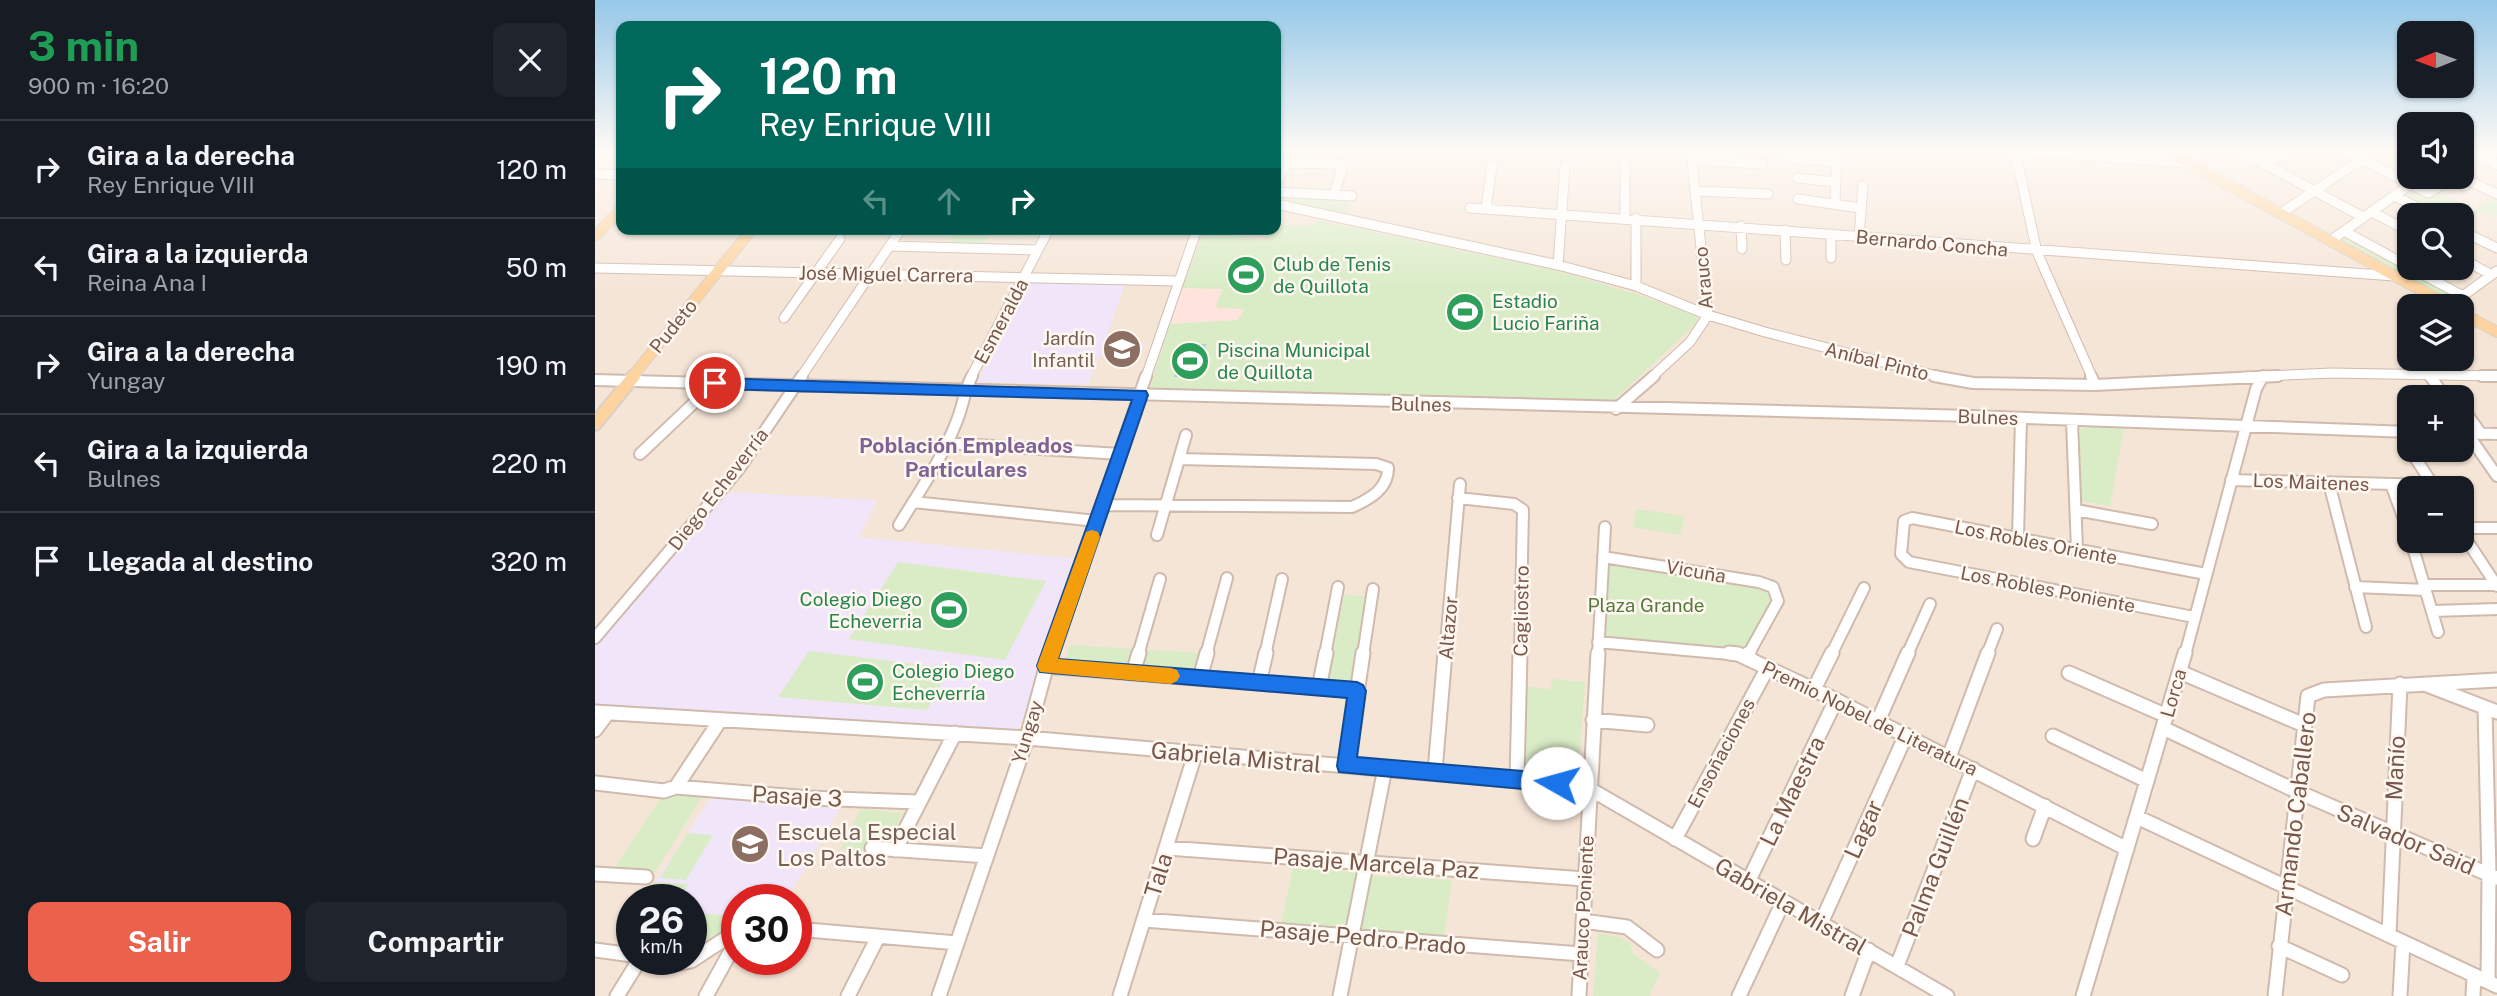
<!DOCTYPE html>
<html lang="es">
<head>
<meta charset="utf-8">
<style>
  :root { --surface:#171b24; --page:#20242c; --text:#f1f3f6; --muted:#9ea1a6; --line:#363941; --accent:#eb614b }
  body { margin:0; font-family:"Public Sans",sans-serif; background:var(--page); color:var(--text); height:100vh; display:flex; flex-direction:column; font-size:26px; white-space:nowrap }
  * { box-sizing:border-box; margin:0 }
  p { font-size:23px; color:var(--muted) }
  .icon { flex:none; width:38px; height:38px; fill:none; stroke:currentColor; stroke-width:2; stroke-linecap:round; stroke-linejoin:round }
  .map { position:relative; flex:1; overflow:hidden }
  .sheet { display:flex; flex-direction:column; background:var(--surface); width:595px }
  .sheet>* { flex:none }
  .top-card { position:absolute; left:21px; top:21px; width:665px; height:214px; border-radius:14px; box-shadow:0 2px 5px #0004; background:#00695c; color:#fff; overflow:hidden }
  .needle { width:46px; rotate:269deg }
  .controls { position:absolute; left:1802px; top:21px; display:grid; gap:14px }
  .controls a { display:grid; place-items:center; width:77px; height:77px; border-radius:14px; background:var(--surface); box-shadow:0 2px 5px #0004; font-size:35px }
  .speed { position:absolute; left:21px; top:884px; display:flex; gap:14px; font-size:35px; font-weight:700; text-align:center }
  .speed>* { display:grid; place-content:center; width:91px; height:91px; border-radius:50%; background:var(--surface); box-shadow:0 2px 5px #0004; line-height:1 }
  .speed small { font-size:18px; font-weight:400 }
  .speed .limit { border:10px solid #d22; background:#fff; color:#111 }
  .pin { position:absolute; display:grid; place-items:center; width:60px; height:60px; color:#fff; margin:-30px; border:4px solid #fff; border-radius:50%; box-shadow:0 2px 7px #0007 }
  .me { position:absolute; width:77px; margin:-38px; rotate:277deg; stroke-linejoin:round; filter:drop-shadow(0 0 5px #0008) }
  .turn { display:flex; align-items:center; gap:24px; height:147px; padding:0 28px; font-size:32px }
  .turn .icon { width:91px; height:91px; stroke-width:2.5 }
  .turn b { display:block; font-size:49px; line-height:60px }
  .lanes { display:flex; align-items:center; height:66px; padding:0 28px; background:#0003; justify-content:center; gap:35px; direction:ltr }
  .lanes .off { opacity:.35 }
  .round { display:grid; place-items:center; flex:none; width:74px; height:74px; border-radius:14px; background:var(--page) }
  .headline { display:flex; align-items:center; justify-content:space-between; height:119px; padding:0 28px }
  h1 { font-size:42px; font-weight:700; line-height:52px; color:#1e9e55 }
  .primary-button { display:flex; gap:14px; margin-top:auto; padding:14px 28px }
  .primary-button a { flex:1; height:80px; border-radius:14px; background:var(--accent); color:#fff; font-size:28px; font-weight:700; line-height:80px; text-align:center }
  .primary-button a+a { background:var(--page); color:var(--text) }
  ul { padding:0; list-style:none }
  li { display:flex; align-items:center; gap:21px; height:98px; padding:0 28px; border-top:2px solid var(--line) }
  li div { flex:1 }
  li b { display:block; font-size:26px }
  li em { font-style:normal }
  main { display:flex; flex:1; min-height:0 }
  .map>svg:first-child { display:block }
  .residential { fill:#f5e5d7; fill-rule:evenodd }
  .commercial { fill:#fee4dd }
  .education { fill:#f1e5fa }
  .green { fill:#d9ecc6 }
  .water { fill:#bce6e8; stroke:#a2d6db; stroke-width:2 }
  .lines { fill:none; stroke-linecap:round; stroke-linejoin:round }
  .minor-far2-casing { stroke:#d0baad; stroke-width:11 }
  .minor-far1-casing { stroke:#d0baad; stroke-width:14 }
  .minor-casing { stroke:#d0baad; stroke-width:17 }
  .major-far1-casing { stroke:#d9d0cd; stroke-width:12 }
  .major-casing { stroke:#d9d0cd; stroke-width:16 }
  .minor-far2 { stroke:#fff; stroke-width:9 }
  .minor-far1 { stroke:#fff; stroke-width:10 }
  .minor { stroke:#fff; stroke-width:13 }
  .major-far1 { stroke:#fdd3a0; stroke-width:10 }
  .major { stroke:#fdd3a0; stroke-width:12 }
  .route { fill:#1a73e8; stroke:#114b97; stroke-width:2 }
  .slow { fill:#f59e0b }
  .labels { text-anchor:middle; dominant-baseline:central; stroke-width:5; stroke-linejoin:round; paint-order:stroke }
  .street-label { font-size:19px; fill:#79584b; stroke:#fff8f0 }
  .leisure-label { font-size:19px; fill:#27864d; stroke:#fff8f0; text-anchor:start }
  .education-label { font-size:19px; fill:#785e54; stroke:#fff8f0; text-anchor:end }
  .park-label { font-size:19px; fill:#557a3f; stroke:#fff8f0 }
  .neighbourhood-label { font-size:21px; font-weight:bold; fill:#806395; stroke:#fff8f0 }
  .near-street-label { font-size:23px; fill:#79584b; stroke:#fff8f0 }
  .near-education-label { font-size:23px; fill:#785e54; stroke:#fff8f0; text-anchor:start }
</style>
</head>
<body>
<main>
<section class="sheet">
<div class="headline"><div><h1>3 min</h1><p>900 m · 16:20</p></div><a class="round"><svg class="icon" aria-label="close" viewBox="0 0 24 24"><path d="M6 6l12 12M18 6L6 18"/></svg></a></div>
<ul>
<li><svg class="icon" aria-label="right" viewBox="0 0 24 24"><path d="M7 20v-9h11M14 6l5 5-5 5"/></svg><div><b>Gira a la derecha</b><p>Rey Enrique VIII</p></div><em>120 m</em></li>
<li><svg class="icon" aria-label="left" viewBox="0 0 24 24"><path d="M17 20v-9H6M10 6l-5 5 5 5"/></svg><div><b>Gira a la izquierda</b><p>Reina Ana I</p></div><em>50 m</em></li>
<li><svg class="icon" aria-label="right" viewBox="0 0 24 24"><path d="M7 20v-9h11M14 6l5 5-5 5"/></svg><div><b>Gira a la derecha</b><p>Yungay</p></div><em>190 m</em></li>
<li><svg class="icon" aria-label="left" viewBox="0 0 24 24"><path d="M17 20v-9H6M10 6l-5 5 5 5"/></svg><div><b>Gira a la izquierda</b><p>Bulnes</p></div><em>220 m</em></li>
<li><svg class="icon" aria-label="arrive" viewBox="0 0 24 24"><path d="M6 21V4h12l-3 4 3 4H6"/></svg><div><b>Llegada al destino</b></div><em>320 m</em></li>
</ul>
<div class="primary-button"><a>Salir</a><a>Compartir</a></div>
</section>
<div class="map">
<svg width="1902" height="996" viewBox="0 0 1902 996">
  <rect width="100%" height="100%" fill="#fdf4e9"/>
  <path class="residential" d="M0 151H26V229H681V151H1815V177H1867V151H1902V996H0ZM1815 215H1867V268H1815ZM1815 306H1867V359H1815ZM1815 397H1867V450H1815ZM1815 488H1867V541H1815ZM37 900H96V959H37ZM142 900H201V959H142Z"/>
  <path class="commercial" d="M587 288 628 289 622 308H651L643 320 575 324Z"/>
  <path class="education" d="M433 279 531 281 510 341 550 342 545 356H504L493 385 382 382Z
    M130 492 282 500 264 537 481 559 423 732 0 706V645Z
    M118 794 247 806 192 899 142 900V916L96 913V900L85 899 93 884 60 882Z"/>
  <path class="green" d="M1820 189 1843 192 1878 210 1894 199 1902 202V214L1897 218 1885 212 1867 225V215H1842L1806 197Z
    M681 195 757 199 751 216 681 201Z
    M721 220 963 271 1044 295 1101 316 1103 322 1014 405 554 390 575 324 643 320 650 309 621 308 627 289 587 288 610 229 669 241 673 229H681V225H720Z
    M361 230H397L388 245 352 244Z
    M1749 234 1862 295 1852 302 1740 241Z
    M1491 426 1529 428 1515 506 1486 501 1485 430Z
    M1041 509 1089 516 1086 535 1038 527Z
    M303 562 451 581 410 660 254 639Z
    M1013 565 1067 568 1173 590 1180 599 1147 653 1010 638Z
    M749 595 773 596 761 682 732 680Z
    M475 645 605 653 602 671 470 661Z
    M214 651 354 668 332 710 183 697Z
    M957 679 990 682 983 776 927 769 930 686 955 690Z
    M77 794 107 797 59 874 19 869 65 799Z
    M266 809 308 813 288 853 246 849Z
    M92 833 118 835 91 880 65 878Z
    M698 868 764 872 752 928 686 924Z
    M776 876 857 880 849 937 766 931Z
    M60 882 93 884 85 899H50Z
    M96 913 142 916V923L96 949Z
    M1003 933 1027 938 1035 944 1038 954 1065 973 1054 996H998Z"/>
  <path class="water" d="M591 345H610L599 376H580Z"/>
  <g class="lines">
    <defs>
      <path id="minor-far2" d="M1420 151 1442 252 1497 377
        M1426 151 1592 163
        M1645 151 1768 217
        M1751 151 1833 193 1860 177
        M1873 151 1902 165
        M1194 158 1242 162
        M1097 160 1168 164
        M1587 160 1604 151
        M1030 165V218
        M1670 165 1693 151
        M0 174 26 175
        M1866 177 1902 194
        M1202 178 1241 182
        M681 183 691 163 744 164 747 168 739 195
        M1100 191 1173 194
        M681 192 757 196
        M1800 196 1837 215
        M1203 199 1265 208
        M1240 203 1242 151
        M681 204 963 265 1041 286 1113 315 1170 332 1346 377
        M875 208C1183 228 1491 255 1799 276
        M891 209 897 165
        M1777 212 1815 232
        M1685 214 1767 159
        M1041 218V286
        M1146 226 1147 249
        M1190 230 1191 260
        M1749 231 1815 267
        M1867 231 1902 248
        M1236 234V258
        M1264 237 1268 186
        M1735 241 1816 184
        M295 246 443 250
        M1867 259 1897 275
        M963 265 970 165
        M0 268 583 281
        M1816 268 1868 296
        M1854 306 1902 271
        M189 318 245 239
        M1835 375 1837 377
        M206 377 306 229
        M376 377 454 229
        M551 377 602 229
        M1057 377 1095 342 1113 315 1096 151
        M1649 377 1737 373 1902 376"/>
      <path id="minor-far1" d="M1339 376 1378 383 1500 385 1683 376
        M1496 376 1500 385
        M1835 376 1850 397
        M1887 376H1902
        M0 380 1377 416 1815 432
        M1867 407 1886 434
        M1021 409 1059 376
        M1477 421 1482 549
        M1870 433 1902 434
        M1872 433 1902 476
        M351 443 525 454
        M1815 450 1840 488
        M45 454 120 383
        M1636 480 1838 485
        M1734 483 1771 627
        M1796 484 1815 536
        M863 498 919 504 928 510 925 655
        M318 502 502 521
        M508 505 757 507C775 499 793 489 793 468L781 464 584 459
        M1481 510 1557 524
        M304 525C324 492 347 459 361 423 368 407 369 391 377 376
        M1867 528H1902
        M1867 533 1902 586
        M562 535 591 435
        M1423 538 1426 418
        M1816 541 1843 632
        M1008 557 1164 582 1178 587 1183 601 1153 655
        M1829 585H1901
        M1760 587 1831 590
        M1838 611 1902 609
        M1599 617 1314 562 1306 554 1309 521 1317 518 1611 574
        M0 638 144 469 207 376
        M1003 642 1145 655
        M455 655 551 376
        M543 655 565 579
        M611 655 632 578
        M670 655 687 579
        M730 655 743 587
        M768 655 778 589
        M850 655 865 484
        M1003 655 1010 527
        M1236 655 1269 588
        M1312 655 1335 604
        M1392 655 1402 629
        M1590 655 1661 389 1668 376"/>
      <path id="minor" d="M1134 653 1143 654 1241 700 1532 849
        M1152 657 1154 653
        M451 666 762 691
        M1585 672 1709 725
        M538 673 544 653
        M1474 673 1572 716
        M605 678 612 653
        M664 683 671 653
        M1832 685 1902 712
        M724 688 731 653
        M1219 689 1237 653
        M1890 708 1894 874 1893 982
        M0 712 432 738 981 786 995 789 1352 996
        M998 720 1052 725
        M1283 721 1313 653
        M1568 728 1701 791 1902 878
        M0 730 12 714
        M1458 736 1552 781
        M1354 757 1393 653
        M751 766 768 653
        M840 771 850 653
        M922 779 925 653
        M0 783 69 791 81 787 124 722
        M81 787 214 798 323 802
        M1542 817 1902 986
        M1080 839 1173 667
        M1438 839 1450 806
        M277 848 392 856
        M572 848 990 879
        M300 850 360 733
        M0 874 51 877
        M1153 882 1241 700
        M549 920 986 954
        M988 921 1032 927 1062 950
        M1226 923 1311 735
        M201 929 362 943
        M1794 935 1805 684
        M1684 946 1747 975
        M0 950 37 955
        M61 959 86 963 96 961 142 931
        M1302 966 1378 769
        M22 996 45 959
        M111 996 142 940
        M253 996 283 937
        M344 996 432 738 455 653
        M525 996 600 754
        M745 996 790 768
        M984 996 1003 653
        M1144 996 1188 902
        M1257 996 1274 950
        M1488 996 1590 653
        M1680 996 1713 696 1729 690 1902 680
        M1805 996 1808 942
        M1878 996 1879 975"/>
      <path id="major-far1" d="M1571 151 1855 306
        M0 236 26 209
        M1867 313 1902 332
        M37 377 157 229"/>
      <path id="major" d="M0 424 39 376"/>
    </defs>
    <use href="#minor-far2" class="minor-far2-casing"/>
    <use href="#minor-far1" class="minor-far1-casing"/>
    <use href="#minor" class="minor-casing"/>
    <use href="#major-far1" class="major-far1-casing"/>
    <use href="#major" class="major-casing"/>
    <use href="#minor-far2" class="minor-far2"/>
    <use href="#minor-far1" class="minor-far1"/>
    <use href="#minor" class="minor"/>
    <use href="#major-far1" class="major-far1"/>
    <use href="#major" class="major"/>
  </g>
  <linearGradient id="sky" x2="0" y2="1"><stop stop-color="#96c8e8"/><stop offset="0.52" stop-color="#fefaf5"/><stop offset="1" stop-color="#fefaf5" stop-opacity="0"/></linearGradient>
  <rect width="1902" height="291" fill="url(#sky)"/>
  <path class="route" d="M120 378 551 391 553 395 463 659 762 682 768 685 771 691 762 757 962 774 968 777 971 783 968 790 962 792 744 772 742 766 752 698 445 672 442 666 537 400 120 389 113 383Z"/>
  <path class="slow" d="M497 530 503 532 505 537 463 659 576 668 582 670 585 676 582 681 576 684 445 672 442 666 489 537 491 532Z"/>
  <defs>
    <symbol id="stadium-disc" viewBox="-11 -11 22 22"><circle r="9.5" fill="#2e9e5b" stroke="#fff8f0"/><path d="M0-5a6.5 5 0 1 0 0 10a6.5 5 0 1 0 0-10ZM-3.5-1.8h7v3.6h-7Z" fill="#fff"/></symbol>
    <symbol id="school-disc" viewBox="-11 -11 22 22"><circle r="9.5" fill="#8d6e63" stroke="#fff8f0"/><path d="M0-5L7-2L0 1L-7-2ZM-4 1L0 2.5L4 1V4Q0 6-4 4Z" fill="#fff"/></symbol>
  </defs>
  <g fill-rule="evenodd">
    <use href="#stadium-disc" x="629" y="253" width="44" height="44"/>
    <use href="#stadium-disc" x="848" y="290" width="44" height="44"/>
    <use href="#school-disc" x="505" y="327" width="44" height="44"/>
    <use href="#stadium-disc" x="573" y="339" width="44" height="44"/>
    <use href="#stadium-disc" x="332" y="588" width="44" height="44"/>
    <use href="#stadium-disc" x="248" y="660" width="44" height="44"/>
    <use href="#school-disc" x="133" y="822" width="44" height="44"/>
  </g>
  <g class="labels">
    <g class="street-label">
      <text transform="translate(1337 243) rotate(5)">Bernardo Concha</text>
      <text transform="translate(291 274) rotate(1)">José Miguel Carrera</text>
      <text transform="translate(1108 278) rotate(-95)">Arauco</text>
      <text transform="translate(406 321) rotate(-62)">Esmeralda</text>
      <text transform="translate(78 326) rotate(-51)">Pudeto</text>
      <text transform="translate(1282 361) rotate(14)">Aníbal Pinto</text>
      <text transform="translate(826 404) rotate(1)">Bulnes</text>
      <text transform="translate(1393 417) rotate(2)">Bulnes</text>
      <text transform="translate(1716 482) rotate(2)">Los Maitenes</text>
      <text transform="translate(123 489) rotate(-52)">Diego Echeverría</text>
      <text transform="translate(1441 542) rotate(11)">Los Robles Oriente</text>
      <text transform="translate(1101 571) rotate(10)">Vicuña</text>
      <text transform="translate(1453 589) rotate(11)">Los Robles Poniente</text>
      <text transform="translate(926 611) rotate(-89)">Cagliostro</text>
      <text transform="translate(853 628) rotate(-85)">Altazor</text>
      <text transform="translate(1578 693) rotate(-74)">Lorca</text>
      <text transform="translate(1275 718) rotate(26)">Premio Nobel de Literatura</text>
      <text transform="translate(432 732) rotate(-73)">Yungay</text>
      <text transform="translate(1126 753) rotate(-62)">Ensoñaciones</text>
      <text transform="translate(988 908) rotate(-87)">Arauco Poniente</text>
    </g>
    <g class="leisure-label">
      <text x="678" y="264">Club de Tenis<tspan x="678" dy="22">de Quillota</tspan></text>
      <text x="897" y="301">Estadio<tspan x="897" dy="22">Lucio Fariña</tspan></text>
      <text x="622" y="350">Piscina Municipal<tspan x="622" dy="22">de Quillota</tspan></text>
      <text x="327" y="599" text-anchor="end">Colegio Diego<tspan x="327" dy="22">Echeverria</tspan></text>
      <text x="297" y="671">Colegio Diego<tspan x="297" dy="22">Echeverría</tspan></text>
    </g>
    <g class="education-label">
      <text x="500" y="338">Jardín<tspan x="500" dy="22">Infantil</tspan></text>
    </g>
    <g class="park-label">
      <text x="1051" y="605">Plaza Grande</text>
    </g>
    <g class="neighbourhood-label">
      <text x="371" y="445">Población Empleados<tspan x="371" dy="24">Particulares</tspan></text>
    </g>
    <g class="near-street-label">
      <text transform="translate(641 757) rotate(5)">Gabriela Mistral</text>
      <text transform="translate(1800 768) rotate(-87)">Mañío</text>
      <text transform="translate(1197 791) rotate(-64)">La Maestra</text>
      <text transform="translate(202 796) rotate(3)">Pasaje 3</text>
      <text transform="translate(1700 814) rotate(-83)">Armando Caballero</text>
      <text transform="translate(1268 829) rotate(-66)">Lagar</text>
      <text transform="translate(1811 839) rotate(23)">Salvador Said</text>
      <text transform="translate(781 863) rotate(4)">Pasaje Marcela Paz</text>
      <text transform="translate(1340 867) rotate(-69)">Palma Guillén</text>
      <text transform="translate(563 875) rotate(-73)">Tala</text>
      <text transform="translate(1196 906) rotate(30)">Gabriela Mistral</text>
      <text transform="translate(768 937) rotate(5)">Pasaje Pedro Prado</text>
    </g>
    <g class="near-education-label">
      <text x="182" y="831">Escuela Especial<tspan x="182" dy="26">Los Paltos</tspan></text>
    </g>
  </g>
</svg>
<div class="controls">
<a><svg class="needle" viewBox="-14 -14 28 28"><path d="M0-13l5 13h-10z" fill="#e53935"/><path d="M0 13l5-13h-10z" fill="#9ea1a6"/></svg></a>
<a><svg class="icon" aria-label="sound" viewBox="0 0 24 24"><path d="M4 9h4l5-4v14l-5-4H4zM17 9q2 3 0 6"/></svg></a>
<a><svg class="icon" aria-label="search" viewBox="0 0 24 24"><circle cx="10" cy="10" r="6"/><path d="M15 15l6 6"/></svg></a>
<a><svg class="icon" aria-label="layers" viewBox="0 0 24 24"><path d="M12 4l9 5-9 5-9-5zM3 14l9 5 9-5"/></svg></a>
<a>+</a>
<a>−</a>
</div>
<div class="speed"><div>26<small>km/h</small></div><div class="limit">30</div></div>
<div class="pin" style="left:120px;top:383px;background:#d93025"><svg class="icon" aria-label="arrive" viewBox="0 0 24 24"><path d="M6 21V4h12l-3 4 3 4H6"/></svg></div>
<svg class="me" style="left:962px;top:783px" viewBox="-20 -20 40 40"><circle r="19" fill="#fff"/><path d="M0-13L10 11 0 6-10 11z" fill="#1a73e8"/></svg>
<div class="top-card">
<div class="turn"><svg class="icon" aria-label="right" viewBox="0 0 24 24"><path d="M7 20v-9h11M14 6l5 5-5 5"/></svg><div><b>120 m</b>Rey Enrique VIII</div></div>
<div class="lanes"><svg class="icon off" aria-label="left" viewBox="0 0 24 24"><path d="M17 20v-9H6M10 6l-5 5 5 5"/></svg><svg class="icon off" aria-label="ahead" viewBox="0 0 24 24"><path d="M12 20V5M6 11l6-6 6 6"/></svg><svg class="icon" aria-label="right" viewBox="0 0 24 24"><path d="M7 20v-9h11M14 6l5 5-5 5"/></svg></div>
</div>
</div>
</main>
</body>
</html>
